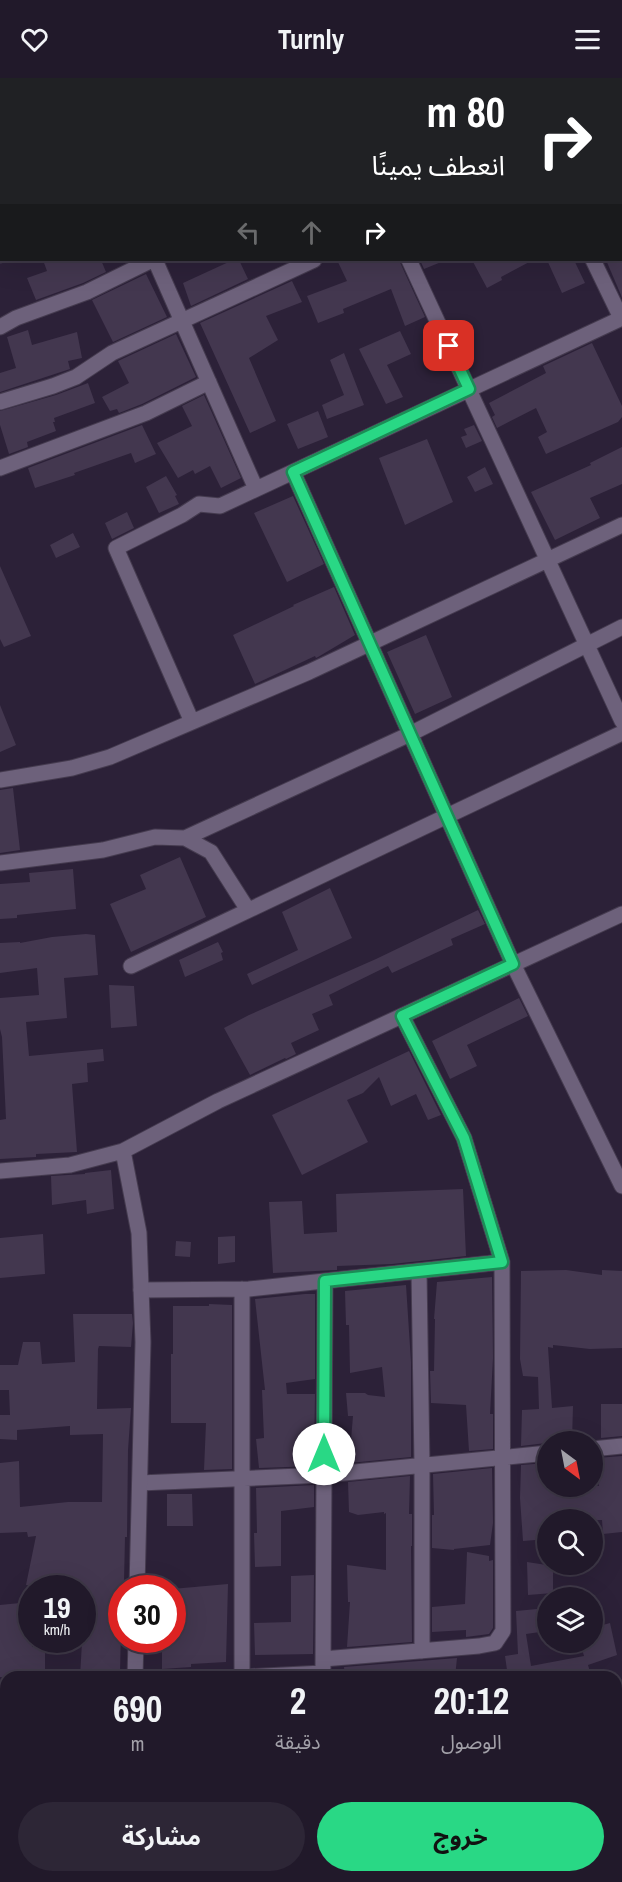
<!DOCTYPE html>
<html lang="ar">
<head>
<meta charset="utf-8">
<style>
  :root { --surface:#21192a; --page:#2d2636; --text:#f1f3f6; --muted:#a2a0a8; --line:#3e3847; --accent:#29d885 }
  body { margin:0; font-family:"Archivo Narrow","Noto Sans Arabic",sans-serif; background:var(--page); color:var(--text); direction:rtl; height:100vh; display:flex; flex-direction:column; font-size:22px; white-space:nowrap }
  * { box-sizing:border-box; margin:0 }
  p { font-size:20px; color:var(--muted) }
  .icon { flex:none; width:33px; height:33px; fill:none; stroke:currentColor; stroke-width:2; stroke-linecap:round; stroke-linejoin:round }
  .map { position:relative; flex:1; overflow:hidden; direction:ltr }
  .drawer { position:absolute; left:0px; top:1593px; width:622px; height:212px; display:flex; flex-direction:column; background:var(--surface); border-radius:18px 18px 0 0; box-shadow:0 6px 24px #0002,0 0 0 2px var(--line); direction:rtl }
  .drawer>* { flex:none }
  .banner { position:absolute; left:0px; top:0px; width:622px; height:183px; box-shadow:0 6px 24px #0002,0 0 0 2px var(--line); direction:rtl; background:#202124; color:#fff; overflow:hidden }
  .needle { width:39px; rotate:148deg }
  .controls { position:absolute; left:537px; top:1353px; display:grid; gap:12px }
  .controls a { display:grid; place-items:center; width:66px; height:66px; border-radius:50%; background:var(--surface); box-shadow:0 6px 24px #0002,0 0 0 2px var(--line); font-size:30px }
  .speed { position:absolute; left:18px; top:1497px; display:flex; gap:12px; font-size:30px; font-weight:700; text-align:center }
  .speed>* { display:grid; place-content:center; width:78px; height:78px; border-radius:50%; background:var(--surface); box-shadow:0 6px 24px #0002,0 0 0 2px var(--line); line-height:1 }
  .speed small { font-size:15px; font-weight:400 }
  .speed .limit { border:9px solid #d22; background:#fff; color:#111 }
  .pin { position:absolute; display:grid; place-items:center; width:51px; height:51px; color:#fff; margin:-26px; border-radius:12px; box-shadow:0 3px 9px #0006 }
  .me { position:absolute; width:66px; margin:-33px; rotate:0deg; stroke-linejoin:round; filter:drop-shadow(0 0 4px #0008) }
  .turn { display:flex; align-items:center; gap:21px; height:126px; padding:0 18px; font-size:27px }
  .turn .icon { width:78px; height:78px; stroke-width:2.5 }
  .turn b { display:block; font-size:42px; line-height:51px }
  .lanes { display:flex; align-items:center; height:57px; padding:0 18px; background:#0003; justify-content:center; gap:30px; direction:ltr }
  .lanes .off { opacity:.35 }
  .eta { display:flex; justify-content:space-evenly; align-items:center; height:102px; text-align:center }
  .eta b { font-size:36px; font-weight:700; line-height:42px }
  .primary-button { display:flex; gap:12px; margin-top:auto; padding:12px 18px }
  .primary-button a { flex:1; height:69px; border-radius:36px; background:var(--accent); color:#111; font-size:24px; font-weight:700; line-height:69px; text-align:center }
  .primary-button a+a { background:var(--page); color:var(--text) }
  header { display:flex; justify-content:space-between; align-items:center; height:78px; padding:0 18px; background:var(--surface); font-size:27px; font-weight:700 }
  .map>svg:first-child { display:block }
  .building { fill:#43374f }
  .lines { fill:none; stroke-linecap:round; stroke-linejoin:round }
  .minor-casing { stroke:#453b4f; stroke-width:17 }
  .tertiary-casing { stroke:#453b4f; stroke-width:17 }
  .minor { stroke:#6d617b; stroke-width:15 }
  .tertiary { stroke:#6d617b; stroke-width:15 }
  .route-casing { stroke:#1b8c56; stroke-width:15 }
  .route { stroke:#29d885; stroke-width:10 }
</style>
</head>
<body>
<header><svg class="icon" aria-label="menu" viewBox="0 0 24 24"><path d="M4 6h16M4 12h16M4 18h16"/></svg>Turnly<svg class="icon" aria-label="heart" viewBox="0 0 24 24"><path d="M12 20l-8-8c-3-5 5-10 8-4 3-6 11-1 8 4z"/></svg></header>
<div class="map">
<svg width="622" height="1804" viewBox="0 0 622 1804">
  <rect width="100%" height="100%" fill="#2c2138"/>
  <path class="building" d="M43 182H101L106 194 83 205 36 222 27 200 47 193Z
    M233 182H239L248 201 191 228 183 205Z
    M337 182H399L425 239 405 248 391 211 343 231 344 235 318 245 307 218 347 203Z
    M420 182H446L424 191Z
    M472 182H533L501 199 502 202 487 210Z
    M547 182H574L585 205 562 215Z
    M606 182H622V220L621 217Z
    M146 196 167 239 113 264 92 222Z
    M292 203 302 224 266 238 278 262 249 280 276 343 250 355 200 245Z
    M28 252 32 267 77 254 82 280 68 283 70 291 0 314V295L16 290 7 259Z
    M400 253 411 276 387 287 403 319 386 326 359 271Z
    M176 256 196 299 142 326 119 335 117 331 110 333 102 319 129 305 118 283Z
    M592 265 622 328V339L618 344 546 376 538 359 547 354 536 330 497 350 492 339 495 337 489 325 546 295 543 288Z
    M344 275 364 327 327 341 322 327 344 317 330 282Z
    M88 305 95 325 54 340 55 344H53L56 353 27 364 28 369 9 376 0 347V333L56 317Z
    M204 317 241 400 221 410 210 388 195 396 193 392 178 400 157 365 192 348 182 328Z
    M318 333 328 359 298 371 287 346Z
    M142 347 156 376 135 385 131 375 74 395 75 397 35 410 28 390Z
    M474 347 482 363 466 370 461 359 467 357 464 351Z
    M427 361 453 424 405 447 379 380Z
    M622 369V406L590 420 600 440 555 462 531 414 591 387 590 385Z
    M485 389 493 406 475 414 467 399Z
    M166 398 177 417 175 418 179 426 159 435 146 409Z
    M293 418 324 486 287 504 254 435Z
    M127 434 134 450 112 461 105 445Z
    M73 455 80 469 56 480 50 467Z
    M0 488 31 558 4 569 0 561Z
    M334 509 355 557 318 579 316 580 315 578 255 606 233 557 294 528 293 527Z
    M426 557 452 619 415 636 387 574Z
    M0 627 16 667 0 674Z
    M13 710 20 772 0 775V712Z
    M180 779 206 839 131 874 110 826 146 811 140 797Z
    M73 791 76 831 17 837V840L0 841V806L30 804 29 795Z
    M330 810 352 860 252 907 247 896 298 872 282 834Z
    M478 832 485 846 451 861 453 867 392 895 388 888 329 917 333 927 312 936 319 952 291 965 296 976 286 981 285 980 250 997 224 950 249 937 376 881Z
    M86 856 95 857 98 897 64 900 67 940 26 944 29 978 103 971 104 983 87 985 88 1004 72 1006 77 1074 36 1076V1079L0 1081V1042L6 1041 2 959 0 951V920L39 917 37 890 0 895V865L20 864V865L52 859Z
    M218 864 223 874 221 875 223 882 185 899 179 882Z
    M109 907 134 908 137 948 111 950Z
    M519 920 528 938 467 967 477 988 450 1001 432 963Z
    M409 973 441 1037 428 1042 416 1016 391 1028 379 999 363 1015 347 1022 368 1064 302 1097 272 1037Z
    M111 1092 114 1131 87 1136 86 1122 52 1127 51 1098 85 1096V1095Z
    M463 1111 466 1178 392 1186 337 1188V1192L273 1195 269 1124 302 1123 304 1156 337 1154 336 1116Z
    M43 1156 45 1196 0 1200V1160Z
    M235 1158V1184L218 1186V1159Z
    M176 1163 191 1164 190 1179 175 1178Z
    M566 1192 602 1197V1192L622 1193V1270L590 1271 553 1267V1270L548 1269 552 1330 573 1328 572 1363 546 1364V1365L521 1368 522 1332 539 1331 538 1299 523 1298 520 1281 521 1193Z
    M492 1199 493 1280 490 1336H493V1371L469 1373 466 1327 431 1325 430 1293H434L435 1241H434L437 1204Z
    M406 1207 411 1284V1379L349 1385 353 1338H348L346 1315H365L368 1317 385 1319 382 1289 350 1295 349 1247H346L345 1213Z
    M305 1216H315V1301L286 1305 287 1316H315L314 1388 259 1390 256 1361 264 1360 262 1312H265L255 1221Z
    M209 1226 232 1227V1391L204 1392 206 1345H171V1276H173V1228H209Z
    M73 1236H132L133 1245 131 1269 99 1268 98 1271 97 1331 131 1330 128 1372 127 1459H125L124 1504H122L120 1596 80 1599 82 1564V1505L53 1503V1508L26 1507 36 1458 28 1459 27 1454 0 1455V1385L19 1383 20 1429 68 1424H102L103 1356 70 1357V1348L17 1352V1362L0 1361V1337H10L9 1312H0V1287H18L23 1264H40L42 1286 75 1284Z
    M601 1326H622V1358L601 1360Z
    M622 1378V1454L603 1456 602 1442H548V1461L523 1463 520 1420 521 1387 547 1385 548 1408H599L597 1380Z
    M492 1390 493 1445 490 1467 454 1471V1472L432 1470V1437H434L433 1396Z
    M410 1398 409 1436H412V1468H411L412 1564 347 1569 350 1524H348L347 1487 386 1492V1435L384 1436V1434L358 1437 349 1434 348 1404Z
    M314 1407V1429L281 1433V1488L255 1489 254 1455H257L256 1410Z
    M167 1416H192L193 1448H167Z
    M467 1474 489 1478V1483L493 1482V1550L489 1556 466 1559V1552L432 1554V1529L465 1526Z
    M527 1484 553 1488V1515L528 1517Z
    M314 1497 313 1576 255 1577 254 1545 291 1544V1498Z
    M228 1506 226 1584 191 1586V1589L162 1591V1562H172V1511Z
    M20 1525 32 1526V1569L45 1568V1593L12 1596V1599H0V1527Z
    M537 1531 540 1554 526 1556 531 1588 584 1578 580 1564H592V1550L610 1545 617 1577 588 1587 590 1594 562 1599H506V1592H507L505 1578 518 1576 516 1533Z
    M457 1580 455 1599H345L344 1589Z"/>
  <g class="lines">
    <defs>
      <path id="minor" d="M73 0 74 2
        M325 0 326 2
        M507 0 508 2
        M349 2 352 0
        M621 34H622
        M0 177 2 176
        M155 182 256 411
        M409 182 622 643
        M593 182 621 240
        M0 249 16 240 87 214 152 182
        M0 324 53 308 76 299 112 275 314 182
        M0 390 146 335 209 304
        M293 394 513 886 622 1108
        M192 644 116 470 182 437 199 426 220 428 622 240
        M0 702 72 690 110 679 309 594 622 447
        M185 760 410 656 622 549
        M0 785 103 772 155 759 185 760 211 774 248 832
        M131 888 622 655
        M419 1193 422 1387V1573
        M242 1211V1599L323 1595
        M141 1212 249 1211 502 1184
        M592 1371 622 1368
        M140 1405 324 1397 548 1375
        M323 1581 479 1568 495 1565 503 1553 502 1184 464 1060 402 938
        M323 1590 325 1203
        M0 1615H6
        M0 1713H6
        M131 1798V1804
        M234 1798V1804
        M314 1804V1798
        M407 1804V1798"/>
      <path id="tertiary" d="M123 1073 139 1155 143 1264 137 1510
        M0 1093 70 1087 123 1073 218 1023 622 836
        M135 1599 136 1562
        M616 1654 622 1653"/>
    </defs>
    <use href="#minor" class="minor-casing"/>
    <use href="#tertiary" class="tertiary-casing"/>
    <use href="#minor" class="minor"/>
    <use href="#tertiary" class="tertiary"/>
  </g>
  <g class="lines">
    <defs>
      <path id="route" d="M324 1376 325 1203 502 1184 464 1060 402 938 513 886 293 394 469 311 449 268"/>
    </defs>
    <use href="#route" class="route-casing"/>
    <use href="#route" class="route"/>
  </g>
</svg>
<div class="controls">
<a><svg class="needle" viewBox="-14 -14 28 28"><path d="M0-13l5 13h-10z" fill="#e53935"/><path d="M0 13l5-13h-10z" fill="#a2a0a8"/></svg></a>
<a><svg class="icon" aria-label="search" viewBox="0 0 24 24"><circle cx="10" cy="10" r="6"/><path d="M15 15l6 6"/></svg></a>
<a><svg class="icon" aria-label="layers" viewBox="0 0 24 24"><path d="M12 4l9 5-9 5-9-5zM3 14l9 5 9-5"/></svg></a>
</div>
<div class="speed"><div>19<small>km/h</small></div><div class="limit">30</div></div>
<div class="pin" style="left:449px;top:268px;background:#d93025"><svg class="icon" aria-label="arrive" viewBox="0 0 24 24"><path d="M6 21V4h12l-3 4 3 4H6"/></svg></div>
<svg class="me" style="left:324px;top:1376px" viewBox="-20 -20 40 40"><circle r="19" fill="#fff"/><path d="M0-13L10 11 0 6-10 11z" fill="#29d885"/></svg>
<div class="banner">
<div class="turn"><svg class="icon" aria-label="right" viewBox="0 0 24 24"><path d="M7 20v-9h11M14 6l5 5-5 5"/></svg><div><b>80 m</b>انعطف يمينًا</div></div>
<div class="lanes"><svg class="icon off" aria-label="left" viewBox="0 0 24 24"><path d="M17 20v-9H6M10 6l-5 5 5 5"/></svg><svg class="icon off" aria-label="ahead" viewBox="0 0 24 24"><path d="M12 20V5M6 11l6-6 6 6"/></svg><svg class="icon" aria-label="right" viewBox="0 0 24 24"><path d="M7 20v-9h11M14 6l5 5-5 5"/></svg></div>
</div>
<section class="drawer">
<div class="eta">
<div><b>20:12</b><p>الوصول</p></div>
<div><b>2</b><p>دقيقة</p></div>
<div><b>690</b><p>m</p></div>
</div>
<div class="primary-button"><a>خروج</a><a>مشاركة</a></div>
</section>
</div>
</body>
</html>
